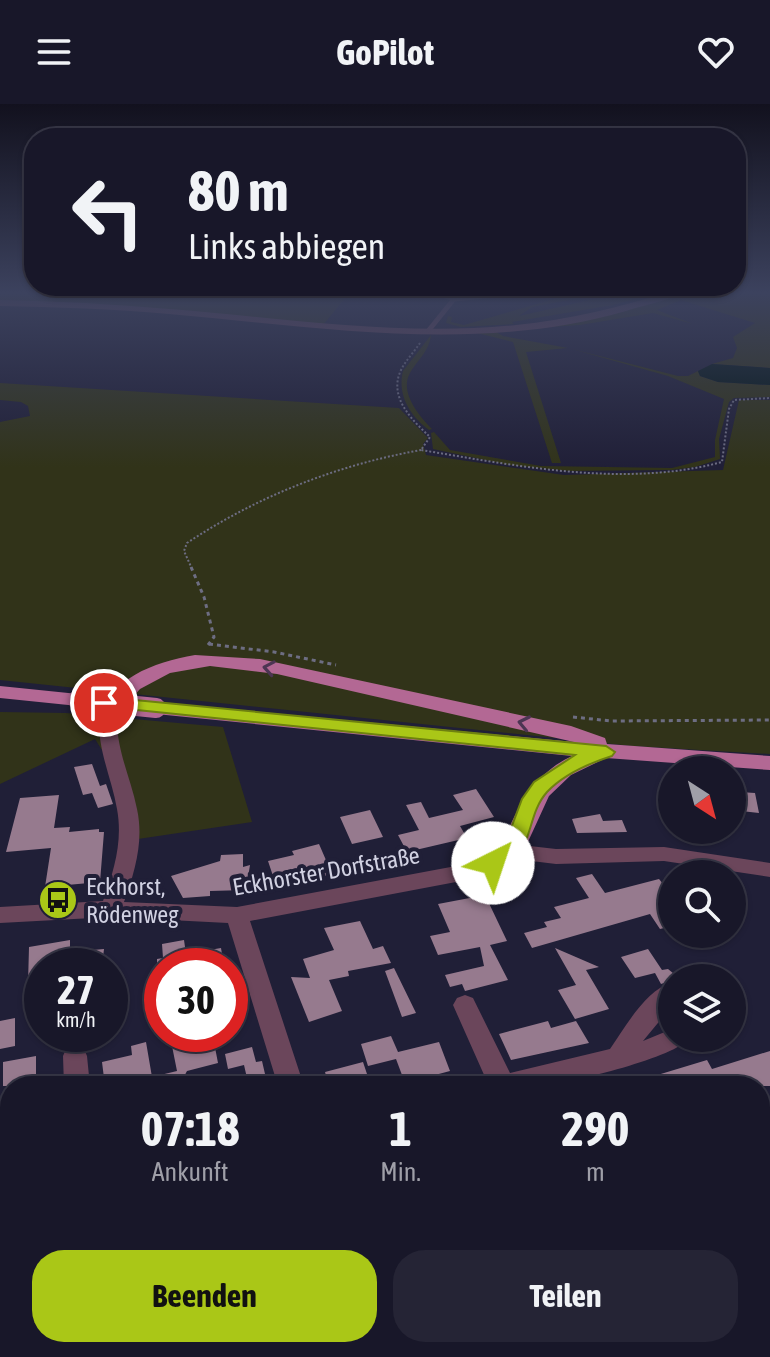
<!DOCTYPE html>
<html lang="de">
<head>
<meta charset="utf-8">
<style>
  :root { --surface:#181729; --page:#252435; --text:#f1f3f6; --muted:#9f9fa8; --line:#363646; --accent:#aac717 }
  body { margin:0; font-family:"Asap Condensed",sans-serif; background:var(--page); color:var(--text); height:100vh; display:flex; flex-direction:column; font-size:30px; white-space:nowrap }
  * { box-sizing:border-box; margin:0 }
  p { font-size:26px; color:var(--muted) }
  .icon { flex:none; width:44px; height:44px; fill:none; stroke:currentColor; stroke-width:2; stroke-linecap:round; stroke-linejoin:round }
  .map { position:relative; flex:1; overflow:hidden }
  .details { position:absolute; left:0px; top:972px; width:770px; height:282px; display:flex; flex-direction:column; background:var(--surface); border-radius:32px 32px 0 0; box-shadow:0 2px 6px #0004,0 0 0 2px var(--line) }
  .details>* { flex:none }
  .hud { position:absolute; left:24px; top:24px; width:722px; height:168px; border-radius:32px; box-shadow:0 2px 6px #0004,0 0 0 2px var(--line); background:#181729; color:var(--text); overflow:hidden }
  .needle { width:52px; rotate:144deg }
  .buttons { position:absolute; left:658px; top:652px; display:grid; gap:16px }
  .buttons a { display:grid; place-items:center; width:88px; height:88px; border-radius:50%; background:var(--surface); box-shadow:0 2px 6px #0004,0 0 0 2px var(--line); font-size:40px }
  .speed { position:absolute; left:24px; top:844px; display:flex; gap:16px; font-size:40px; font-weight:700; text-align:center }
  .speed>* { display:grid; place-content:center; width:104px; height:104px; border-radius:50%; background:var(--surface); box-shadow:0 2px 6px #0004,0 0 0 2px var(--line); line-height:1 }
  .speed small { font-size:20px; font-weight:400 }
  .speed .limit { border:12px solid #d22; background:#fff; color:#111 }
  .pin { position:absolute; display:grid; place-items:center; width:68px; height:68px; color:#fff; margin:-34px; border:4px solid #fff; border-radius:50%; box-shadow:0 2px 8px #0007 }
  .me { position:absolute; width:88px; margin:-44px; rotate:41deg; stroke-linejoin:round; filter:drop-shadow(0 0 6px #0008) }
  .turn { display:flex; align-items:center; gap:28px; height:168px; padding:0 32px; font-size:36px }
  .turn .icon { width:104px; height:104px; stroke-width:2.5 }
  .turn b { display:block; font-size:56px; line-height:68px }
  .eta { display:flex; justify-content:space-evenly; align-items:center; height:136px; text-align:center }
  .eta b { font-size:48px; font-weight:700; line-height:56px }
  .cta { display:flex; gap:16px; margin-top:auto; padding:16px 32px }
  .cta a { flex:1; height:92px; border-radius:32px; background:var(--accent); color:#111; font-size:32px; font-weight:700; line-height:92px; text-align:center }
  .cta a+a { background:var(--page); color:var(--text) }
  header { display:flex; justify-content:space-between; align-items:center; height:104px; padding:0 32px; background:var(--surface); font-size:36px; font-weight:700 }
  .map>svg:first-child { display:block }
  .green { fill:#313319 }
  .water { fill:#011414 }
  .building { fill:#967a8e }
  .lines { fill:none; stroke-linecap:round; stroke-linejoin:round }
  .path-far1 { stroke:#6d6d82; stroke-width:2; stroke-dasharray:2 2; stroke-linecap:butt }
  .path { stroke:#6d6d82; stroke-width:3; stroke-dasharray:4 4; stroke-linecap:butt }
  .service { stroke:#6b465b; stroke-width:5 }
  .minor { fill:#6b465b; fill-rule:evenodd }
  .primary { fill:#b36894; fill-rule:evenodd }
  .primary-bridge { stroke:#b36894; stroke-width:20 }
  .oneway { stroke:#4c3553 }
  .route { fill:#aac717; stroke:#6e810f; stroke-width:2 }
  .labels { text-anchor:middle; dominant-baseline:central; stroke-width:8; stroke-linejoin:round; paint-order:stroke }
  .street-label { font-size:24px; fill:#d1d1e2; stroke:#201f37 }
  .poi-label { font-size:24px; fill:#d1d1e2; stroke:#201f37; text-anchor:start }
</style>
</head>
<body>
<header><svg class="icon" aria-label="menu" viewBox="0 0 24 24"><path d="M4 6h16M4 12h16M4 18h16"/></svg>GoPilot<svg class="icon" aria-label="heart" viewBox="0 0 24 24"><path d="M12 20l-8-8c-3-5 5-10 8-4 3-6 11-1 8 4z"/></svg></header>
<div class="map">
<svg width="770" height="1253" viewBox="0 0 770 1253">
  <rect width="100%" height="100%" fill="#201f37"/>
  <path class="green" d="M0 188H350L323 221 150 205 0 201Z
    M579 188H611L532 203 519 212 590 196 643 193 613 201 512 218 514 220 461 223 446 219 448 212 452 213 451 218 464 221Z
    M685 188H770V264L712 260 733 254 737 244 733 233 755 219 681 196 657 206 693 220 653 209 580 221 533 224 622 208Z
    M473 228H496L503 232 568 244 526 248 561 359H552L513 238Z
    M431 231C429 248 418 255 410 269 399 288 419 312 432 325L429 326C410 312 397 291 403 267Z
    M572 245 678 272H688L698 267 700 272 718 278 770 281V293L734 294 729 298 719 335 720 355 695 363 672 366 569 367 509 361 433 345 431 329 434 328 450 346 541 362 672 364 715 353V336L724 295 668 272Z
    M0 279 399 304 428 334 423 340 426 351 564 371 723 366 739 296H770V650L632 642 0 576V318L30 312 28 302 21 298 0 296Z
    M0 608 66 609 223 623 252 718 138 735 124 681 95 635 0 680Z
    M770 1133V1253H696L691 1244H760V1139Z
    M482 1244H674L679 1253H451Z"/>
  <path class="water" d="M712 260 770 264V281L718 278 700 272 698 267Z"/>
  <path class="building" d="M92 660 100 682 106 680 113 700 98 704 92 689 83 691 74 663Z
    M476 685 494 713 460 722 467 734 407 748 398 731 419 726 406 701 421 698 429 714 463 706 453 691Z
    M740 688 755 689 759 709 732 706V690H740Z
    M59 691 54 724 70 723 69 728 99 725V728H104L100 778 45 783 51 744 6 748 20 694Z
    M370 706 383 733 352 740 340 713Z
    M600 710 603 717 622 716 627 728 577 729 572 715Z
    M319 740 332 770 277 784 268 757 294 751 292 747Z
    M243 750V763L250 761 246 786 210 787V792L183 794 171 772 220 757 221 751Z
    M592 770 605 789 659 775 668 786 672 785V822L660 825 650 810 532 844 524 829 547 823 544 818 561 814 554 803 589 794 576 774Z
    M475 793H486L507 837 490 841 508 876 465 887 462 880 450 883 445 871 484 862 480 843 438 851 430 832 450 828 438 800Z
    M360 817 373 845 383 842 391 859 348 867 349 872 329 876 342 907 309 918 291 873 310 874 303 855 334 846 324 824Z
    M70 836V848L104 845 102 862H42V878L28 880 29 843Z
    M184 836 186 850 221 844 224 862H157V855L163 854 162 840Z
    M555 844 599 863 586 866 609 905 575 915 558 886 576 881Z
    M648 845 662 866 668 865 679 874 661 880 655 869 635 874 621 853Z
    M394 864 416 909 402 913 385 867Z
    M15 914V942L0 945V917Z
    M548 917 551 924 576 917 589 939 511 956 499 930Z
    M391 932 398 948 439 938 450 967 405 979 396 955 368 962 361 940Z
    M213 933 218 959 187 967 179 982H105L102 958 132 951 131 942 146 938 152 973 177 967 172 942Z
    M252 943 256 958 262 957 265 970 247 974 244 961 228 965 225 950Z
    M770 947V982H632L631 979 707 956 712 965Z
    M36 952V982H3V958Z
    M363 958 371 982H329L325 968Z"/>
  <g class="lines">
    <path class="path-far1" d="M420 239C414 248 406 256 401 266 388 293 412 316 430 333L421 346C518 362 625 384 722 358L729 305 734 296 770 294
      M192 465 184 447 187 439C258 392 337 361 421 346"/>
    <path class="path" d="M191 463 204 493 214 533 208 541
      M209 540 274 548 336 561
      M573 613 611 617 770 616"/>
    <path class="service" d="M433 188 454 195
      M429 226 454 195 524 188"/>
    <path class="minor" d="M670 188H683C668 197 644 201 626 207 479 250 319 223 169 210 113 205 57 203 0 202V196C57 197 113 200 170 205 284 214 401 233 516 221 569 216 619 203 670 188Z
      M108 614 117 619C118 650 131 675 137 705 144 737 135 767 124 798L237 803 456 762 486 754 512 740 556 745 664 743 770 759V773L664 757 556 760 515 755 500 764 456 778 250 817 304 982H278L228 819 111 813 0 819V803L103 797C114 767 123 737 117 705 112 676 99 649 99 619Z
      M672 878V902L643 937 672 925V934H688C679 953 571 978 546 982 528 984 508 982 489 982L453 901 457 894 465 891 473 894 510 969 610 945C626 922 645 887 672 878Z
      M75 941 84 945 87 952 90 982H64L63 952 66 945Z
      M345 1244H375L378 1253H346Z"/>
    <path class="primary" d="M195 551 260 555 571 622 605 634 607 640 770 652V666L606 654 571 671 549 692 521 753 512 756 503 753 499 747C516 707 531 671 572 652L156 610 145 604 156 598 574 638 277 570 210 562 170 569 140 585 123 604 116 624H100L97 619C111 573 152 559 195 551Z
      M0 582 78 590 89 596 78 602 0 594Z"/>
    <path class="primary-bridge" d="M78 596 156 604"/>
  </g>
  <defs><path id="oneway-chevron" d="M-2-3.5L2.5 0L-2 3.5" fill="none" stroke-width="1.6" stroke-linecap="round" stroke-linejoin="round" transform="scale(2)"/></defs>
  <g class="oneway">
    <use href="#oneway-chevron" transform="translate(269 564) rotate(-170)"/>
    <use href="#oneway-chevron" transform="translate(524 619) rotate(-168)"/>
  </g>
  <linearGradient id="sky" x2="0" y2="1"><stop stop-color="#12111e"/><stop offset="0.52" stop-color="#3c425e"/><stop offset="1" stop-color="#3c425e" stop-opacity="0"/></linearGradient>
  <rect width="770" height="363" fill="url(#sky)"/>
  <path class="route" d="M104 593 606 642 615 648 612 652C590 659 563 671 547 688 523 715 537 754 493 767L486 765 482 759 504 743 522 695 534 678 575 651 98 602 95 599Z"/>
  <defs>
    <symbol id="bus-disc" viewBox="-11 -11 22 22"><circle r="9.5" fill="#aac717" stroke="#201f37"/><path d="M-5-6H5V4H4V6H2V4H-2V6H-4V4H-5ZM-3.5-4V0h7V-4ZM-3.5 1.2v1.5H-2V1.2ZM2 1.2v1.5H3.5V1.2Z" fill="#111"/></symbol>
  </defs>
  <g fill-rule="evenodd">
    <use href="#bus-disc" x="36" y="774" width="44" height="44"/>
  </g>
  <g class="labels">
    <g class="street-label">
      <text transform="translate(326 767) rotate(-10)">Eckhorster Dorfstraße</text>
    </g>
    <g class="poi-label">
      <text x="86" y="782">Eckhorst,<tspan x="86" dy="28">Rödenweg</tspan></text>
    </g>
  </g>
</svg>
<div class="buttons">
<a><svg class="needle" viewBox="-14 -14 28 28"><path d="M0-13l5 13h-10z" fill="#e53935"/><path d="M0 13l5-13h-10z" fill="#9f9fa8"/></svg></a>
<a><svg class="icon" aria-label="search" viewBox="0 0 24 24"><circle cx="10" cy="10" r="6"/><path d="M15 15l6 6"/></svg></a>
<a><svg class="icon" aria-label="layers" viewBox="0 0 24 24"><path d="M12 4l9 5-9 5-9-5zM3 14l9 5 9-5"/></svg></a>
</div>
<div class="speed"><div>27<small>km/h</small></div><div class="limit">30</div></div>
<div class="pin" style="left:104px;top:599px;background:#d93025"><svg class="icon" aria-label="arrive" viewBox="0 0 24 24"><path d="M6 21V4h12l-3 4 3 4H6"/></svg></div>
<svg class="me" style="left:493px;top:759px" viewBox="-20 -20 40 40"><circle r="19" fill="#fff"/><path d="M0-13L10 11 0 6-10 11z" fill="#aac717"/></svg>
<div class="hud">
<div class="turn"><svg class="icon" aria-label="left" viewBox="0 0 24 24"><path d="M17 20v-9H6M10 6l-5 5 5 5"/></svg><div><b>80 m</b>Links abbiegen</div></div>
</div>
<section class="details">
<div class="eta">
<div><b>07:18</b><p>Ankunft</p></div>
<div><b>1</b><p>Min.</p></div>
<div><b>290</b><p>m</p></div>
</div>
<div class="cta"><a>Beenden</a><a>Teilen</a></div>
</section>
</div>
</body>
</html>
